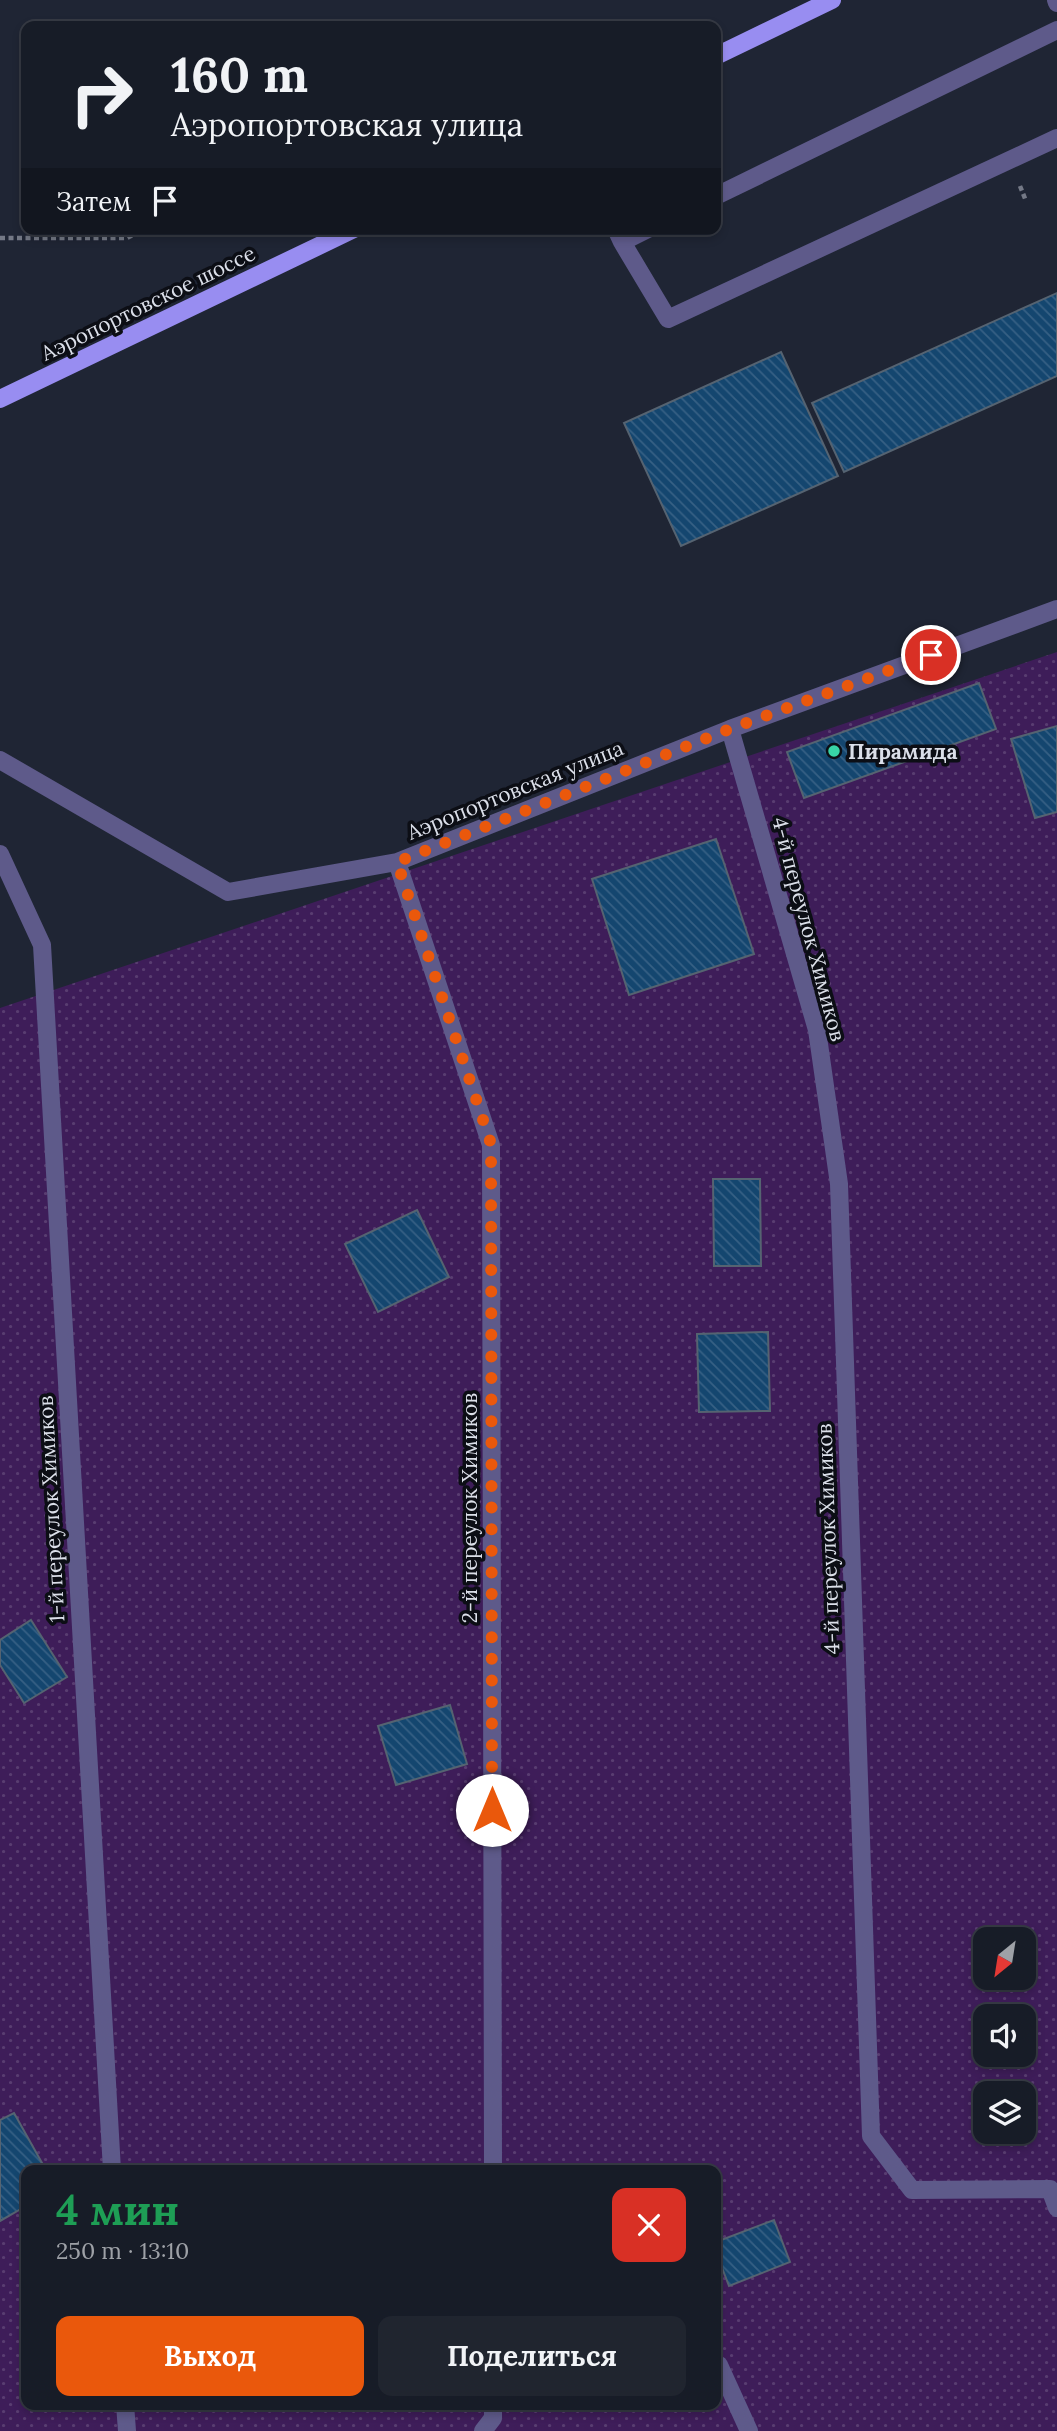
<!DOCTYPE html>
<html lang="ru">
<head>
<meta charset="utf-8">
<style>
  :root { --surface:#171c27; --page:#20252f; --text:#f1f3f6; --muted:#9ea1a7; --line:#363a44; --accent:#ea580c }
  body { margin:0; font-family:Lora,serif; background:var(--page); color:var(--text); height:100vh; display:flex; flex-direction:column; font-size:26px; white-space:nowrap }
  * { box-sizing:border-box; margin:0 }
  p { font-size:23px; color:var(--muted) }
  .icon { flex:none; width:38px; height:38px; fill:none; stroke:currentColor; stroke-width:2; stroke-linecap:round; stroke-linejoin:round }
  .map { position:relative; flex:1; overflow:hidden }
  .sheet { position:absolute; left:21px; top:2165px; width:700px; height:245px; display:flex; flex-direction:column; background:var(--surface); border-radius:14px; box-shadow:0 4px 10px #0003,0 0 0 2px var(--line) }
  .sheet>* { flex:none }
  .hud { position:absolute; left:21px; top:21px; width:700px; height:214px; border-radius:14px; box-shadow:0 4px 10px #0003,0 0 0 2px var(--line); background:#171c27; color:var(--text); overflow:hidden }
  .needle { width:46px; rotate:210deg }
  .tools { position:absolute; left:973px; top:1927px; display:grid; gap:14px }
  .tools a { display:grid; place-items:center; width:63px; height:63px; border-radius:14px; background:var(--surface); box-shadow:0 4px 10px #0003,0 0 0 2px var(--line); font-size:35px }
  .pin { position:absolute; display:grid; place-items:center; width:60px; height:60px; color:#fff; margin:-30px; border:4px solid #fff; border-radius:50%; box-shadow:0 2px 7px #0007 }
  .me { position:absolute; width:77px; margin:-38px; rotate:0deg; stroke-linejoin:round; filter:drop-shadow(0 0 5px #0008) }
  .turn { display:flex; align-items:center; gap:24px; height:147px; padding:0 35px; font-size:32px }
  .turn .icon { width:91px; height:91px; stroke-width:2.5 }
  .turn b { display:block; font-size:49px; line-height:60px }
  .then { display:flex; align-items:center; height:66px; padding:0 35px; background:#0003; gap:14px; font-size:26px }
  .round { display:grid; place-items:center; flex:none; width:74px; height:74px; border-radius:14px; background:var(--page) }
  .headline { display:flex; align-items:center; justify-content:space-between; height:119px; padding:0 35px }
  h1 { font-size:42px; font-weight:800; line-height:52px; color:#1e9e55 }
  .primary-button { display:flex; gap:14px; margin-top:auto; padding:14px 35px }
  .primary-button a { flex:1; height:80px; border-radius:14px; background:var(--accent); color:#fff; font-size:28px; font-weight:800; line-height:80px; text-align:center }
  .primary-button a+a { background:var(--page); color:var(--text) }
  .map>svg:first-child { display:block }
  .grass { fill:url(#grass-dots); fill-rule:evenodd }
  .building { fill:url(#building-back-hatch); stroke:#556371; stroke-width:2 }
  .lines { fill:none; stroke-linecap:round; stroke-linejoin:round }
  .path { stroke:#747986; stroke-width:4.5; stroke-dasharray:5 3.5; stroke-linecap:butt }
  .minor { stroke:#5e5a8a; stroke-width:18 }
  .major { stroke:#988df1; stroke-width:18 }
  .route { stroke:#ea580c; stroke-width:12; stroke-dasharray:0 21.6 }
  .poi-dot { fill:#38d4a6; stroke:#0c0e15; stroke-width:2.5 }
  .labels { text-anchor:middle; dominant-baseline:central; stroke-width:7; stroke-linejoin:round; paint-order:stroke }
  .street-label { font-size:21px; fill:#dbdfe9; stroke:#0c0e15 }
  .poi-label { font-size:21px; font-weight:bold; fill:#dbdfe9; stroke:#0c0e15; text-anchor:start }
</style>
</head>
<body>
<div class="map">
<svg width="1057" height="2431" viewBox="0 0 1057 2431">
  <defs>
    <pattern id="grass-dots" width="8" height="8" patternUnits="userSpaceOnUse" patternTransform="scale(1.75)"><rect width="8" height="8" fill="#3e1d59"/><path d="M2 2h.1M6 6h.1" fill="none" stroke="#593d71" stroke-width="1.8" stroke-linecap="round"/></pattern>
    <pattern id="building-back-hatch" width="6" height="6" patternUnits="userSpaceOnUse" patternTransform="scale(1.75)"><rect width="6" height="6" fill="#14466f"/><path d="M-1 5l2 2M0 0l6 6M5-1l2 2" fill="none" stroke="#366084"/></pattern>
  </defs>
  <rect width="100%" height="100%" fill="#1f2534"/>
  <path class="grass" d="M1057 652V2431H0V1008ZM985 1939H1024V1978H985ZM985 2016H1024V2054H985ZM985 2093H1024V2132H985ZM26 2170H716V2404H26Z"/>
  <path class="building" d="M1057 293V376L844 472 812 403Z
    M781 352 838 476 681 546 624 423Z
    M979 683 996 729 804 798 787 752Z
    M1057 726V812L1035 818 1011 739Z
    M716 839 754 954 629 995 592 879Z
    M713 1179H760L761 1266H714Z
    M417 1210 449 1277 378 1312 345 1244Z
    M768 1332 770 1411 699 1412 697 1334Z
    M31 1620 67 1677 24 1703 0 1665V1640Z
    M450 1705 467 1764 396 1785 378 1726Z
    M14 2113 46 2170H26V2206L0 2221V2120Z
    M774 2220 790 2262 729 2286 716 2252V2242Z"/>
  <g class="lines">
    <path class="path" d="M1020 186 1026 201
      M0 238H127L144 229"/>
    <path class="minor" d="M1056 0 1057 3
      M716 196 1057 30
      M616 229 622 242 648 229
      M622 242 668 319 1057 138
      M730 729 817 1030 839 1184 871 2136 912 2190 1050 2189 1057 2208
      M0 760 228 892 397 862 730 729 1057 609
      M0 854 42 945 112 2170
      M397 862 491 1145 493 2170
      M719 2365 749 2431
      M125 2404 127 2431
      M483 2431 493 2418V2404"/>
    <path class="major" d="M716 56 832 0
      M0 399 354 229"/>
  </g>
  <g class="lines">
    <path class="route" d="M492 1810 491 1144 397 862 730 729 931 655"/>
  </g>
  <circle class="poi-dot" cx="834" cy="751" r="7"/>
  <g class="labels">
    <g class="street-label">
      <text transform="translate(148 303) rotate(-26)">Аэропортовское шоссе</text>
      <text transform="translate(515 790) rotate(-22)">Аэропортовская улица</text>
      <text transform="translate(809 929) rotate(75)">4-й переулок Химиков</text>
      <text transform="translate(469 1508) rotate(-90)">2-й переулок Химиков</text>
      <text transform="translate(51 1509) rotate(-93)">1-й переулок Химиков</text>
      <text transform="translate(828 1539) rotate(-92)">4-й переулок Химиков</text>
    </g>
    <g class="poi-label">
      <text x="848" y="751">Пирамида</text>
    </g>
  </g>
</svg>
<div class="tools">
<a><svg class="needle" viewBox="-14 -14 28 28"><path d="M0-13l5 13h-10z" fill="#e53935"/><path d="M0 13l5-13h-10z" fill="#9ea1a7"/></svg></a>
<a><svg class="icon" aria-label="sound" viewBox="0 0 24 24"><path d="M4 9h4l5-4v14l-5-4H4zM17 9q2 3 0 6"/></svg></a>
<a><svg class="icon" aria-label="layers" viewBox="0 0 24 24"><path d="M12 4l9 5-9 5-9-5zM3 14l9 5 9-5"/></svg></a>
</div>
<div class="pin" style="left:931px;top:655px;background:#d93025"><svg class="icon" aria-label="arrive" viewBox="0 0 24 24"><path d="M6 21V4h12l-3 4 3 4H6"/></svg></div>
<svg class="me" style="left:492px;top:1810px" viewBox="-20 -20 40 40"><circle r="19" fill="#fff"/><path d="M0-13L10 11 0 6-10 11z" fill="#ea580c"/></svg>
<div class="hud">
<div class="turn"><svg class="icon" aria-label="right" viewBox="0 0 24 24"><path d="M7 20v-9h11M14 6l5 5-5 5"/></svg><div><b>160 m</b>Аэропортовская улица</div></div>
<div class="then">Затем<svg class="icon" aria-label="arrive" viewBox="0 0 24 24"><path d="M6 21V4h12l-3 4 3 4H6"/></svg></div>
</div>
<section class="sheet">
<div class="headline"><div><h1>4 мин</h1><p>250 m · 13:10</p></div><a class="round" style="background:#d93025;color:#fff"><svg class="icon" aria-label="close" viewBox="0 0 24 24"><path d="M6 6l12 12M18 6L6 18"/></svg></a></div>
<div class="primary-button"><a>Выход</a><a>Поделиться</a></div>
</section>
</div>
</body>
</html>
